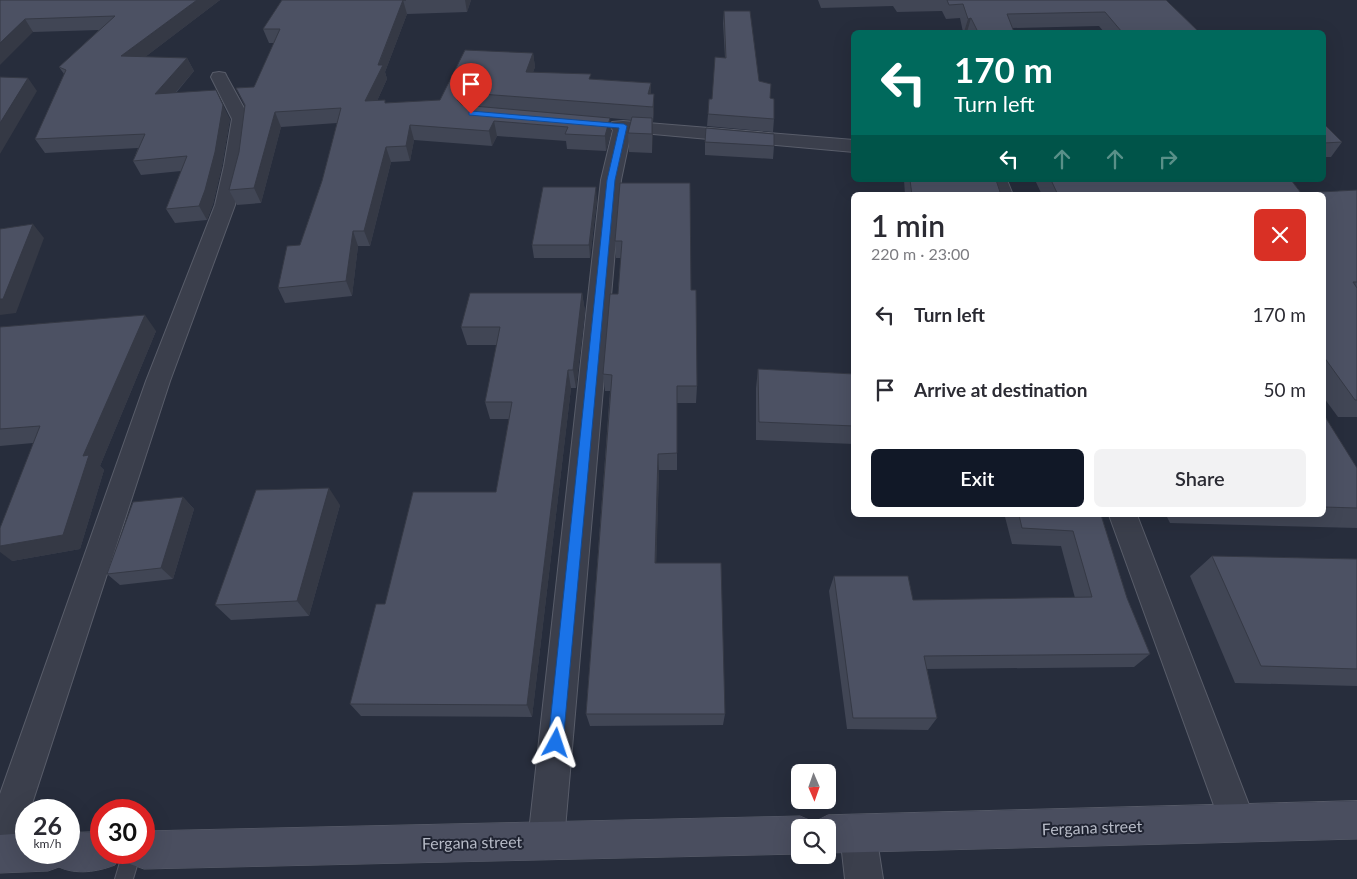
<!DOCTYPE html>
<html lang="en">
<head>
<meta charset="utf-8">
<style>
  :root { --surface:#fff; --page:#f2f2f3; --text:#2b2b33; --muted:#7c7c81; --accent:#111827 }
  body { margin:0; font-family:Lato,sans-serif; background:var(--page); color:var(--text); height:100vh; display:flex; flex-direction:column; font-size:19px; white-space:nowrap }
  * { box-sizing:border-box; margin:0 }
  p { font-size:16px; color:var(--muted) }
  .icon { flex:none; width:28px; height:28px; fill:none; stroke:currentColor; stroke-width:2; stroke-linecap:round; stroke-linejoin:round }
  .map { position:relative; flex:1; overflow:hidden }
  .details { position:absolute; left:851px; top:192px; width:475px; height:325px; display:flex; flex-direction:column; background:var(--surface); border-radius:8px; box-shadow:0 5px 20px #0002 }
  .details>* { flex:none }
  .hud { position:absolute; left:851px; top:30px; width:475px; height:152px; border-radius:8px; box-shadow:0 5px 20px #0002; background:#00695c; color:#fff; overflow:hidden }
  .needle { width:32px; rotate:178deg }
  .fabs { position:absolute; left:791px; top:764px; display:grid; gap:10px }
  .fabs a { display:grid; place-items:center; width:45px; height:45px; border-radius:8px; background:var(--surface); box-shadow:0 5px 20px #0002; font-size:25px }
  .speed { position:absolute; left:15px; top:799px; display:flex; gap:10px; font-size:25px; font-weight:700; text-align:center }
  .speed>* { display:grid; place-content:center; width:65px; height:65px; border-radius:50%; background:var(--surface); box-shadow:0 5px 20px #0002; line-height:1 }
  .speed small { font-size:12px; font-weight:400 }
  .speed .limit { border:8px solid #d22; background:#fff; color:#111 }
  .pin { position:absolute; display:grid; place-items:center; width:42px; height:42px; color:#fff; margin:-51px -21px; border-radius:50% 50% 50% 0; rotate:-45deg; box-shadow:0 0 5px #0007 }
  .pin .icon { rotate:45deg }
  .me { position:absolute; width:55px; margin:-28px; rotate:5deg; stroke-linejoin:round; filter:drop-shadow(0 0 4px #0008) }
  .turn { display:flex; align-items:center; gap:18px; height:105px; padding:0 20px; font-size:22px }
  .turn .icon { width:65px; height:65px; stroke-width:2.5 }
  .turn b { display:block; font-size:35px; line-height:42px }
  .lanes { display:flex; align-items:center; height:48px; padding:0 20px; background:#0003; justify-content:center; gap:25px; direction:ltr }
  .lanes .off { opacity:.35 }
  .round { display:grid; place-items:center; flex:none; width:52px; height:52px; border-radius:8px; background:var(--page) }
  .overview { display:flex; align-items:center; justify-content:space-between; height:85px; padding:0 20px }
  h1 { font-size:30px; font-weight:600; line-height:38px }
  .button { display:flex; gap:10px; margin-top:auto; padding:10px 20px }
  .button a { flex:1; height:58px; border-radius:8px; background:var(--accent); color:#fff; font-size:20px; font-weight:600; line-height:58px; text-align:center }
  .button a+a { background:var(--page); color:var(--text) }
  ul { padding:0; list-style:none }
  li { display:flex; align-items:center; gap:15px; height:75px; padding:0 20px }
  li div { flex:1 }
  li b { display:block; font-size:19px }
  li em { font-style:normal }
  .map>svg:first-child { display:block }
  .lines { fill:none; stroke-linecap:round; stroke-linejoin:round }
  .lane-casing { stroke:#595d6a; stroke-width:2 }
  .street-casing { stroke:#595d6a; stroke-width:2 }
  .secondary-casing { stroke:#595d6a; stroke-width:1 }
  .lane { fill:#3b3f4c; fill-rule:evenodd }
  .street { fill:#3b3f4c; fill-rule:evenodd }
  .secondary { fill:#4a4e5f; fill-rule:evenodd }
  .wall { fill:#414655 }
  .shaded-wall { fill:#353945 }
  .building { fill:#4c5163; stroke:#353945 }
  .route { fill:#1a73e8; stroke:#114b97 }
  .labels { text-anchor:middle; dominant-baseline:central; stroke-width:4; stroke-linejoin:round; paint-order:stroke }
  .near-street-label { font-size:16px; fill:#b7bbc7; stroke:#202432 }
</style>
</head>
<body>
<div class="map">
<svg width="1357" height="879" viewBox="0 0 1357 879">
  <rect width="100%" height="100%" fill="#272d3c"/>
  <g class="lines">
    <defs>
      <path id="lane" d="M123 852H141L133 879H115Z"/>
      <path id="street" d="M219 72 225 73 227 77 250 119 244 166 235 205 170 381 30 810H26C26 827 20 843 13 859L0 864V794L146 381 215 205 224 166 232 119 211 77 213 73Z
        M623 121 854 140V152L631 132 621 180 564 841 559 854 546 859 533 854 528 841 601 180 613 130 609 126 612 122Z
        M987 180H1007L1013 195H993Z
        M1109 515H1137L1256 823 1251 836 1238 841 1225 836Z
        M858 816 871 821 876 834 883 879H845L840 834 845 821Z"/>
      <path id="secondary" d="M1357 801V839L828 853V828H800V854L144 869 130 864 126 852H144V831L800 816 814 822 828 815Z
        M101 832V852H120L115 865C97 872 76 875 59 867L48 871 0 873V835L26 833V852H69V833Z"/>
    </defs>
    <use href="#lane" class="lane-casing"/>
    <use href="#street" class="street-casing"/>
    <use href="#secondary" class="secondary-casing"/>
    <use href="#lane" class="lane"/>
    <use href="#street" class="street"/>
    <use href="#secondary" class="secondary"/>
  </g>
  <path class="wall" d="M0 0H220L145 57 187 58 194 71 176 93 230 119 222 166 213 204 207 220 175 223 166 209 181 171 141 175 133 161 138 148 45 153 35 139 64 74 59 67 99 30 33 32Z
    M282 0H471L467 12 407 14 385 72 387 79 377 101 386 103 440 100 533 53 535 67 533 72 591 79 651 83V94H654V108L653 122H652V153L629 152 628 133 631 120 610 118 611 133 606 151 567 149 566 141 497 136 492 146 414 140 410 161 391 162 370 246H358L352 296 285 303 278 288 300 245 322 181 337 123 281 127 261 203 237 205 229 190 239 152 245 106 236 88 254 87 274 43H269L263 29Z
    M818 0H1166L1199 32H1104L1099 26 1012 28 1014 32H963L960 18 946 19 942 11 897 12 893 6 821 8Z
    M724 11 759 81 770 98 774 119 773 132 707 126 708 114 725 58 723 23Z
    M1324 124 1342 142 1331 157H1324Z
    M705 142 774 146 773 159 705 155Z
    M904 180H996L1001 195H905Z
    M1035 180H1291L1301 193 1357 190V417H1338L1324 398V195H1042Z
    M620 183 691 290 697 386 696 403H677V470H659L656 563 725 714 723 725 590 726 586 714 610 391H605L603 374 618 294 621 258H616L615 241Z
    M597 200 590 258H534L532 245Z
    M582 293 585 311 576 388H571L532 717 361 716 350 704 385 604 496 492 509 419H490L485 402 497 345H467L461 327Z
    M0 327 156 331 100 466 104 470 80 549 12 561 33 443 0 446Z
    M758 369 854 374V444L756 440V388Z
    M1324 415 1357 468V528L1170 523 1166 515H1324Z
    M183 497 194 509 173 579 120 585 107 574Z
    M340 505 309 616 231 620 215 605Z
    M1007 515H1101L1127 598 1150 654 1134 667 927 669 937 718 928 730 847 729 829 591 834 576 913 600 1075 598 1061 546 1012 544 1005 517Z
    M1212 556 1357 559V686L1235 683 1190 576Z"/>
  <path class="shaded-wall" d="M197 0H220L128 70 121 56Z
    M403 0 407 14 385 72 387 79 370 116 365 101Z
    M465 0H471L467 12Z
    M971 18 967 32H964L968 19Z
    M25 19 33 32 0 65V43Z
    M533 53 535 67 528 86 526 72Z
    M187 58 194 71 162 108 155 94Z
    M28 78 37 91 0 154V123Z
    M651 83V97L648 108V94Z
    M468 93 471 107 464 109 457 100 460 94Z
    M654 94V108L653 122V107Z
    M223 105 230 119 222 166 213 204 207 220 199 206Z
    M275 112 281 127 261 203 254 188Z
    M610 118 611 133 606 151 605 136Z
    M652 118 653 137 652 153Z
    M494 121 497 136 492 146 489 131Z
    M410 125 414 140 410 161 406 146Z
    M386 147 391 162 370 246 364 231Z
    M596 187 597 200 590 258 589 245Z
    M33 224 44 238 16 313 0 315V299Z
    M353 231 358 246 352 296 346 281Z
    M582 293 585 311 576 388 573 370Z
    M145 315 156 331 100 466 104 470 80 549 12 561 0 552V546L83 456Z
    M568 370 571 388 532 717 527 705Z
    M658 454 659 470 656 577 655 563Z
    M329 488 340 505 309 616 297 601Z
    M183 497 194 509 173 579 161 568Z"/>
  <path class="building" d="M0 0H197L121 56 187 58 155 94 216 90 223 105 215 152 205 190 199 206 166 209 187 156 133 161 145 134 35 139 66 70 59 67 115 16 25 19 0 43Z
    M282 0H406H403L378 65H383L365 101 385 100V103L440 100 465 50 533 53 526 72 591 74 589 79 651 83 648 94H654L653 107 468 93 460 94 457 100 462 105 610 118 605 136 565 134 568 127 494 121 489 131 410 125 406 146 386 147 364 231H353L346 281 278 288 287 246 300 245 322 181 341 108 275 112 254 188 229 190 239 152 245 105 236 88 254 87 280 29H263Z
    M947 0H1166L1199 32H1122L1105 12 1007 14 1014 32H978L971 18 968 19 963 4 949 5Z
    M724 11H750L759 81 771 84 770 98 774 99V119L708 114 709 99H712L715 57 726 58Z
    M0 77 28 78 0 123Z
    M632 117 652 118V134L628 133Z
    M1324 124 1342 142 1324 143Z
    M706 128 774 134V146L705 142Z
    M910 180H996L1001 195H912Z
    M1051 180H1291L1301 193 1357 190V282H1353L1357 288V400H1355L1324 357V195H1058Z
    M620 183H690L691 290H696L697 386H677V453L658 454 655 563H721L725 714H586L612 375 603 374 610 294H618L622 241H615Z
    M543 187H596L589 245H532Z
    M33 224 3 299H0V229Z
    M470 293H582L573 370H568L527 705 350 704 376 604H385L413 492H496L512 402H485L500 327H461Z
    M145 315 83 456 89 455 63 535 0 546V528L40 426 0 429V327Z
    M758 369 854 374V426L759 422Z
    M1324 415 1357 468V508L1324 507Z
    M329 488 297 601 215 605 256 490Z
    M183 497 161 568 107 574 133 502Z
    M1019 515H1101L1127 598 1150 654 924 656 937 718H853L834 576H908L913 600 1092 597 1073 531 1022 528Z
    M1212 556 1357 559V669L1261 666Z"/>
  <path class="route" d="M471 111 624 124 627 126 615 180 563 743 561 749 556 751 551 749 548 743 607 180 619 128 469 115V112Z"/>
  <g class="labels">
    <g class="near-street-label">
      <text transform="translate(1092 827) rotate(-2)">Fergana street</text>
      <text transform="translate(472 842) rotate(-1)">Fergana street</text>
    </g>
  </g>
</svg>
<div class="fabs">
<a><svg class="needle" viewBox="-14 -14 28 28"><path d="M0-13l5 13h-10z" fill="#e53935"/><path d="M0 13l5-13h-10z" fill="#7c7c81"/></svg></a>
<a><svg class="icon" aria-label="search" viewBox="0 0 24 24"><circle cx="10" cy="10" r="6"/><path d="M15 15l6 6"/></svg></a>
</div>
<div class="speed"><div>26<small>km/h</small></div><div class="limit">30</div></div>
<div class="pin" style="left:471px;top:114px;background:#d93025"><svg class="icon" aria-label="arrive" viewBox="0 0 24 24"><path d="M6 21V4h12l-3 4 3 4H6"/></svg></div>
<svg class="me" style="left:556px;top:743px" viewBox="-20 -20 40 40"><path d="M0-17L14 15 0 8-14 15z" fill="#1a73e8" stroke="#fff" stroke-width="4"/></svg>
<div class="hud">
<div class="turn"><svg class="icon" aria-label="left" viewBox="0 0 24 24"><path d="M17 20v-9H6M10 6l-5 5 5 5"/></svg><div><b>170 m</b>Turn left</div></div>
<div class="lanes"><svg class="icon" aria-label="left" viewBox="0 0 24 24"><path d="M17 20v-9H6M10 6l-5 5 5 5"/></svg><svg class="icon off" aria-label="ahead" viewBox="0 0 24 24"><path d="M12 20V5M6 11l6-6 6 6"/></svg><svg class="icon off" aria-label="ahead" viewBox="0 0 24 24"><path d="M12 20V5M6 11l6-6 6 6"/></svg><svg class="icon off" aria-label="right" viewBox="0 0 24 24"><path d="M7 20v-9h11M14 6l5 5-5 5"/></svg></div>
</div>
<section class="details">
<div class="overview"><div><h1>1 min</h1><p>220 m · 23:00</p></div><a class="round" style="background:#d93025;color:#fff"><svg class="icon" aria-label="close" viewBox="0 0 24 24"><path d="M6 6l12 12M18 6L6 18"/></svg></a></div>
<ul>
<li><svg class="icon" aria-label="left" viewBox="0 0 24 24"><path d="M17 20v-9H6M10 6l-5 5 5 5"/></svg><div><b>Turn left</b></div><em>170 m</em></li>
<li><svg class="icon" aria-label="arrive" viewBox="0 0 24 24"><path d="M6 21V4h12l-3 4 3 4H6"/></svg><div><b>Arrive at destination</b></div><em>50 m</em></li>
</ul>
<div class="button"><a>Exit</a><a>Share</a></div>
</section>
</div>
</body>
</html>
